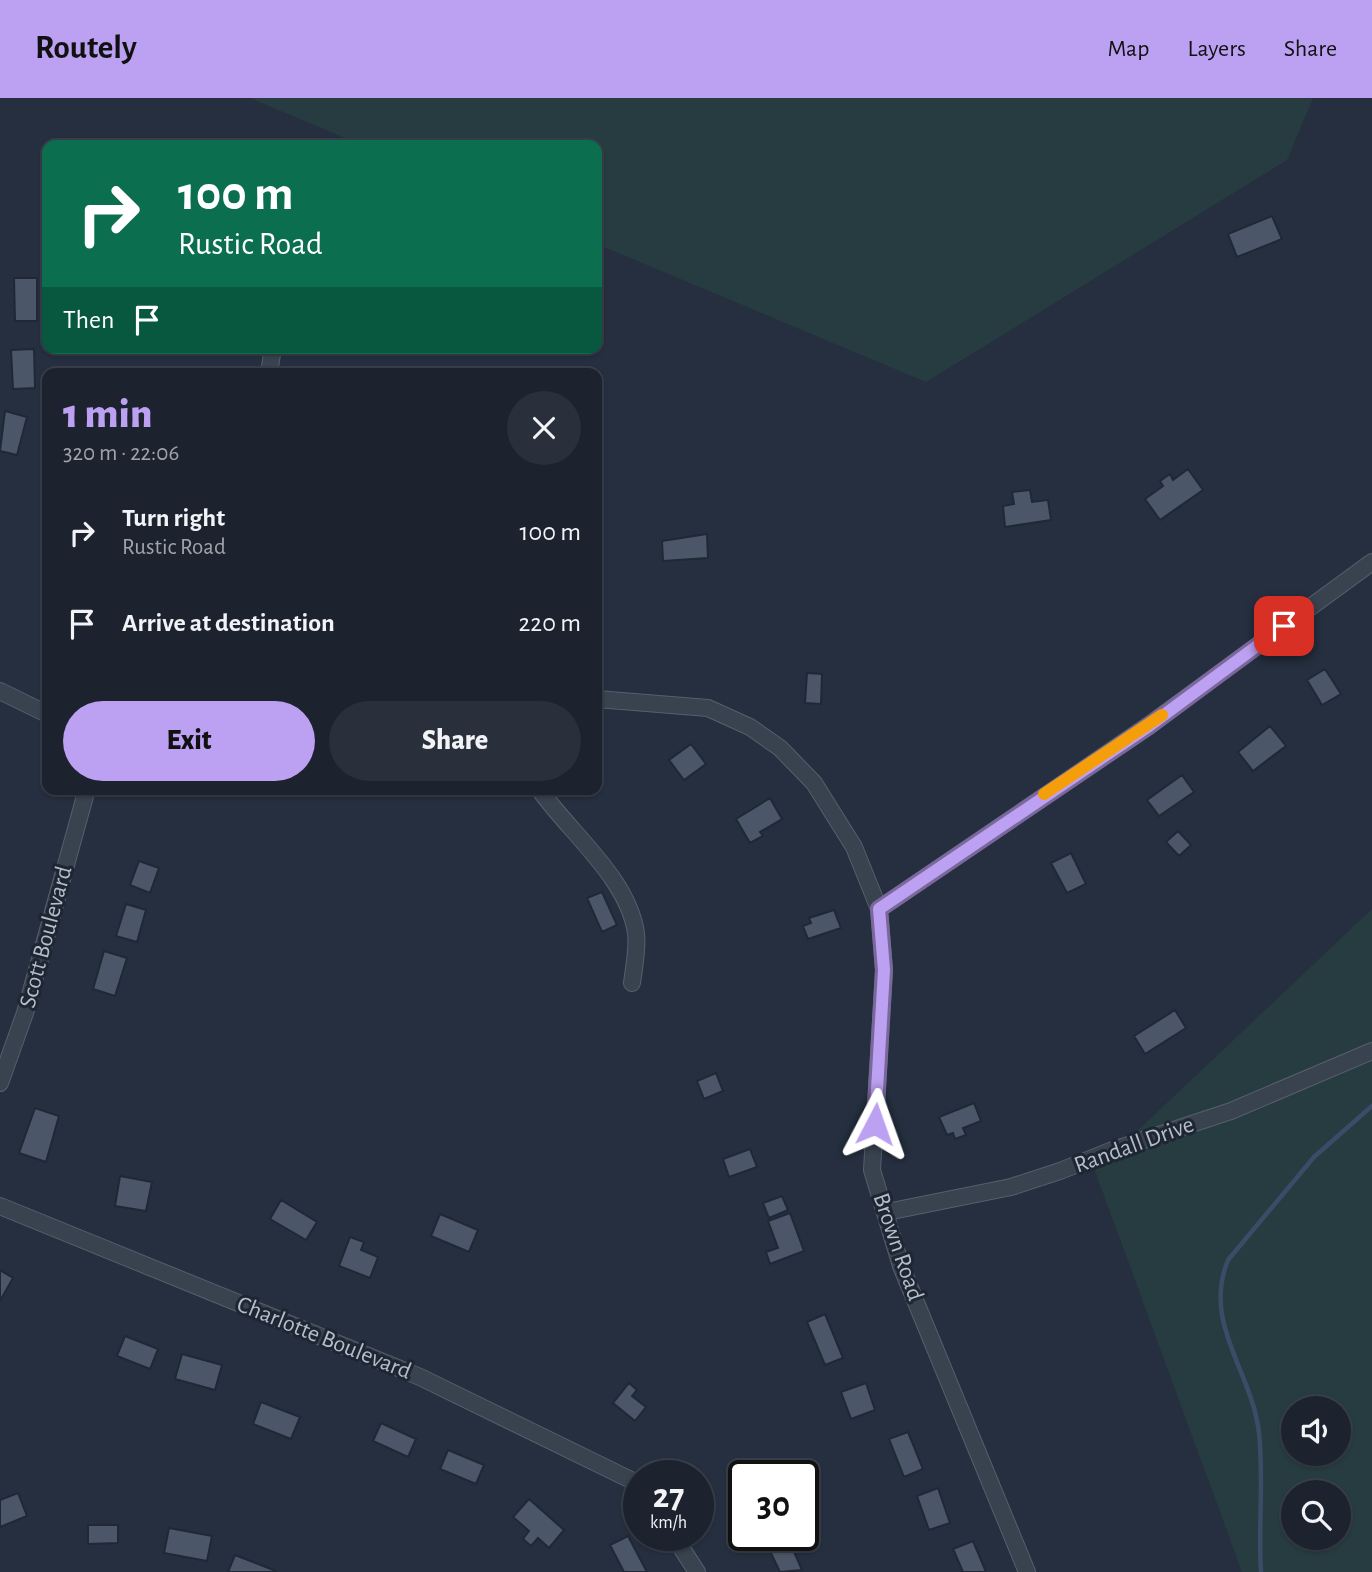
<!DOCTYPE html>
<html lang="en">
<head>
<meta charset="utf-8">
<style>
  :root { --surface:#1c232f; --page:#292f3b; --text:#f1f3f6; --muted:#a0a4aa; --line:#3a404b; --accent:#bca0f2 }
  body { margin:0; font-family:"Alegreya Sans",sans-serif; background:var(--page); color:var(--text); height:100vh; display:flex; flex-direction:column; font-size:26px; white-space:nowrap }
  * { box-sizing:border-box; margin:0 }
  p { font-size:23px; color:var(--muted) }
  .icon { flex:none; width:38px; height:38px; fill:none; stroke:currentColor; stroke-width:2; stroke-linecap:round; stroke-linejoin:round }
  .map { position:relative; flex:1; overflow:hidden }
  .drawer { position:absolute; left:42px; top:270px; width:560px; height:427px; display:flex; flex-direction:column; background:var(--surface); border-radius:14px; box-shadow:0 2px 5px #0004,0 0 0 2px var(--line) }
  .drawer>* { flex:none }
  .hud { position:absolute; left:42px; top:42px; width:560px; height:214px; border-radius:14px; box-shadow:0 2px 5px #0004,0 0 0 2px var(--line); background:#0b6e4f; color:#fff; overflow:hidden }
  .fabs { position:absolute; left:1281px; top:1298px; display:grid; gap:14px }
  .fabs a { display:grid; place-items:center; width:70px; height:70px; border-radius:50%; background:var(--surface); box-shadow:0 2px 5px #0004,0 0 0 2px var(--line); font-size:35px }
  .speed { position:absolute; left:623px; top:1362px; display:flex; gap:14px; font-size:35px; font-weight:700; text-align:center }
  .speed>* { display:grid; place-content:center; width:91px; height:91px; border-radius:50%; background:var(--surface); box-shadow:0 2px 5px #0004,0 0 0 2px var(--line); line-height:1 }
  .speed small { font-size:18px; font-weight:400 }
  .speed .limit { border:4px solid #111; border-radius:10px; background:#fff; color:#111 }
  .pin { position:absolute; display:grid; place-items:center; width:60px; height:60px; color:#fff; margin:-30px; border-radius:14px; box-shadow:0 4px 10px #0006 }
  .me { position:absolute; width:77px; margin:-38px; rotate:4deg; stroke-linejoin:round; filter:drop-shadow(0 0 5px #0008) }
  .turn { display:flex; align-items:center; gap:24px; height:147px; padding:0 21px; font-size:32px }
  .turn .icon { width:91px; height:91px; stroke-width:2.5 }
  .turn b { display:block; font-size:49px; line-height:60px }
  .then { display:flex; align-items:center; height:66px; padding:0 21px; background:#0003; gap:14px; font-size:26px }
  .round { display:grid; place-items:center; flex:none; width:74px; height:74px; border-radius:37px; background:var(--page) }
  .headline { display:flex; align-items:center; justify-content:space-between; height:119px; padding:0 21px }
  h1 { font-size:42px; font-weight:800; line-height:52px; color:var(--accent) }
  .button { display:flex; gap:14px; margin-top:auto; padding:14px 21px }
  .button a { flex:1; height:80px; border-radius:42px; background:var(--accent); color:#111; font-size:28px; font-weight:800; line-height:80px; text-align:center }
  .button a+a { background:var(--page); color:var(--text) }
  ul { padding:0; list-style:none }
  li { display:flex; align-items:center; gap:21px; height:91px; padding:0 21px }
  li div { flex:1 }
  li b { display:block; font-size:26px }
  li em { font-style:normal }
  header { display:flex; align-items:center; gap:42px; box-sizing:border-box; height:98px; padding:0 35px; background:var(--accent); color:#111 }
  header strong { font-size:33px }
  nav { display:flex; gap:38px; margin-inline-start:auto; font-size:24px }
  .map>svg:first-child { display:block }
  .green { fill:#273c40; fill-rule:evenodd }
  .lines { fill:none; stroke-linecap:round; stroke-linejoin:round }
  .stream { stroke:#3b4c68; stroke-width:4.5 }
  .building { fill:#4b5668; stroke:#202836; stroke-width:2 }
  .minor-casing { stroke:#575f6c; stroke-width:18 }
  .minor { stroke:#39424f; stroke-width:16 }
  .route-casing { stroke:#7a689d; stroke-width:18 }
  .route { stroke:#bca0f2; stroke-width:12 }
  .slow { stroke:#f59e0b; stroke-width:12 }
  .labels { text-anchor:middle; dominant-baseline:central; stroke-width:6; stroke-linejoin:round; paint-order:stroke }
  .street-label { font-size:24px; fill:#b5bdc9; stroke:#1e2634 }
</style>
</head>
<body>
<header>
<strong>Routely</strong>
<nav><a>Map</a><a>Layers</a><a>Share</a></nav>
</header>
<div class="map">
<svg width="1372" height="1474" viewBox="0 0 1372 1474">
  <rect width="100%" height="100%" fill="#252f3f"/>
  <path class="green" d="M250 0H1313L1287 62 926 284 597 146V47H362Z
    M1372 811V1474H1242L1095 1073ZM1293 1311H1339V1356H1293ZM1293 1395H1339V1440H1293Z"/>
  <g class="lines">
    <path class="stream" d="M1261 1474C1258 1428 1264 1382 1259 1335 1252 1273 1202 1226 1228 1162L1314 1059 1372 1008"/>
  </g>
  <path class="building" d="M1272 118 1282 141 1237 159 1228 136Z
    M14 180H37V223H15Z
    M34 251 35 290 13 291 11 252Z
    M5 313 27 319 17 357 0 353Z
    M1188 371 1203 392 1160 422 1145 401 1163 388 1160 383 1170 376 1173 382Z
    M1030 392 1032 404 1048 402 1051 422 1005 429 1003 408 1014 406 1012 394Z
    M707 436 708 460 663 463 662 443Z
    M1325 571 1341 596 1322 607 1307 582Z
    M807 575 822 576 821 606 805 605Z
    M1270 628 1286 648 1253 673 1238 654Z
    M691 646 706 666 684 682 669 662Z
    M1182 677 1194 694 1159 718 1147 702Z
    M770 700 782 721 760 734 763 738 750 745 736 721Z
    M1178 733 1191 747 1179 758 1166 744Z
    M1071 755 1086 786 1067 795 1051 765Z
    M139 763 159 770 150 795 130 787Z
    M602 794 617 827 602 834 587 800Z
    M126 806 146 812 137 844 116 838Z
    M834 812 841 830 808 841 803 828 811 825 809 820Z
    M104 853 127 860 115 898 93 891Z
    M1175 912 1186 930 1145 956 1134 938Z
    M716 975 723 993 704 1001 697 983Z
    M974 1005 981 1023 963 1030 966 1037 955 1041 953 1035 947 1037 939 1019Z
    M35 1010 59 1018 46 1064 19 1055Z
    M750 1051 757 1069 729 1079 723 1061Z
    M120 1078 152 1084 146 1113 115 1108Z
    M782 1098 788 1112 769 1120 763 1105Z
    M281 1102 317 1124 306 1142 270 1121Z
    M790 1115 804 1153 770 1166 766 1154 778 1150 768 1123Z
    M440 1116 478 1132 469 1154 431 1138Z
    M350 1139 364 1144 361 1152 378 1159 370 1180 339 1168Z
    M0 1172 13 1180 0 1203Z
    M825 1216 843 1260 825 1267 807 1224Z
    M125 1238 158 1251 150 1271 117 1258Z
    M182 1256 222 1267 215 1292 175 1281Z
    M629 1285 637 1292 632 1298 646 1309 635 1323 613 1305Z
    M866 1285 875 1312 851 1321 841 1294Z
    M261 1304 300 1319 291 1341 253 1326Z
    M381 1325 416 1341 408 1359 373 1343Z
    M908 1334 923 1371 904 1379 889 1341Z
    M448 1352 484 1367 476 1386 440 1371Z
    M938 1390 950 1425 929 1432 917 1398Z
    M18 1395 27 1418 0 1429V1402Z
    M529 1401 564 1432 549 1450 538 1440 531 1448 523 1441 529 1433 513 1419Z
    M88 1427H118V1445L88 1446Z
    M169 1430 212 1438 207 1463 164 1455Z
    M628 1438 647 1474H624L610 1447Z
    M788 1440 802 1472 780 1474 768 1449Z
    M973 1443 986 1474H963L953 1451Z
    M235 1457 276 1473V1474H228Z"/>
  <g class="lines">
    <defs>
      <path id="minor" d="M269 275 273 250
        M0 593 47 616
        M597 601 708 610 750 629 780 650 814 685 854 749 879 811 884 872 872 1072 901 1168 1027 1474
        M539 691C570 735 628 780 636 835 638 850 634 869 632 885
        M879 811 1149 627 1372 464
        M0 985 25 915 87 691
        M0 1108 420 1279 633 1383 639 1390
        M887 1114 1011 1089 1060 1073 1110 1053 1231 1013 1372 953
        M673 1437 697 1474"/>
    </defs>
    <use href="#minor" class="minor-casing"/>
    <use href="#minor" class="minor"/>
  </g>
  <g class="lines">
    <defs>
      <path id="route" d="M875 1026 884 872 879 811 1149 628 1284 528"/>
    </defs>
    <use href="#route" class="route-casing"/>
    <use href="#route" class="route"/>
    <path class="slow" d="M1044 696 1162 617"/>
  </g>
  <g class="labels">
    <g class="street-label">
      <text transform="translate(46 839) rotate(-75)">Scott Boulevard</text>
      <text transform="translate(1134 1047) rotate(-20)">Randall Drive</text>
      <text transform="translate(898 1149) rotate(71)">Brown Road</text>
      <text transform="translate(324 1240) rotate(22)">Charlotte Boulevard</text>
    </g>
  </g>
</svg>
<div class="fabs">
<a><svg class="icon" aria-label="sound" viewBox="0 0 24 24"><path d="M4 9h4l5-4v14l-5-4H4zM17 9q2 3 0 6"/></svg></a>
<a><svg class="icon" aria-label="search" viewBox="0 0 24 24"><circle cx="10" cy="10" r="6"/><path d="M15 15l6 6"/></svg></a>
</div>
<div class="speed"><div>27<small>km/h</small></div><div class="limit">30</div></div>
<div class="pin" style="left:1284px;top:528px;background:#d93025"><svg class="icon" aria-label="arrive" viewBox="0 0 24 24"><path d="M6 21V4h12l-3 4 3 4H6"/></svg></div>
<svg class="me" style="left:875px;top:1026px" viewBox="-20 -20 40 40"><path d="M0-17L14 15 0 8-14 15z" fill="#bca0f2" stroke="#fff" stroke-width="4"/></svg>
<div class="hud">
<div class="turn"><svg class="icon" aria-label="right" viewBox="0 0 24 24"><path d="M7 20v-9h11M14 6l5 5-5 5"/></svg><div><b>100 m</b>Rustic Road</div></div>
<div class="then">Then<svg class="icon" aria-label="arrive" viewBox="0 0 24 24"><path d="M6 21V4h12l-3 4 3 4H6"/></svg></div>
</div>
<section class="drawer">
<div class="headline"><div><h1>1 min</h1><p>320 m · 22:06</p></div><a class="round"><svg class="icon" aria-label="close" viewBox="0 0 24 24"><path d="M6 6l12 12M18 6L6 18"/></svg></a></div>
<ul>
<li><svg class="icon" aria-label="right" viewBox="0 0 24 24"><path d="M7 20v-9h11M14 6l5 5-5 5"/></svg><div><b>Turn right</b><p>Rustic Road</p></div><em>100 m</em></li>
<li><svg class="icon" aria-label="arrive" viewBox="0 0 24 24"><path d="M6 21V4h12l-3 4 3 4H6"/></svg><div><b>Arrive at destination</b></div><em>220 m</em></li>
</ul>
<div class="button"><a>Exit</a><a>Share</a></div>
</section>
</div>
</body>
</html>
